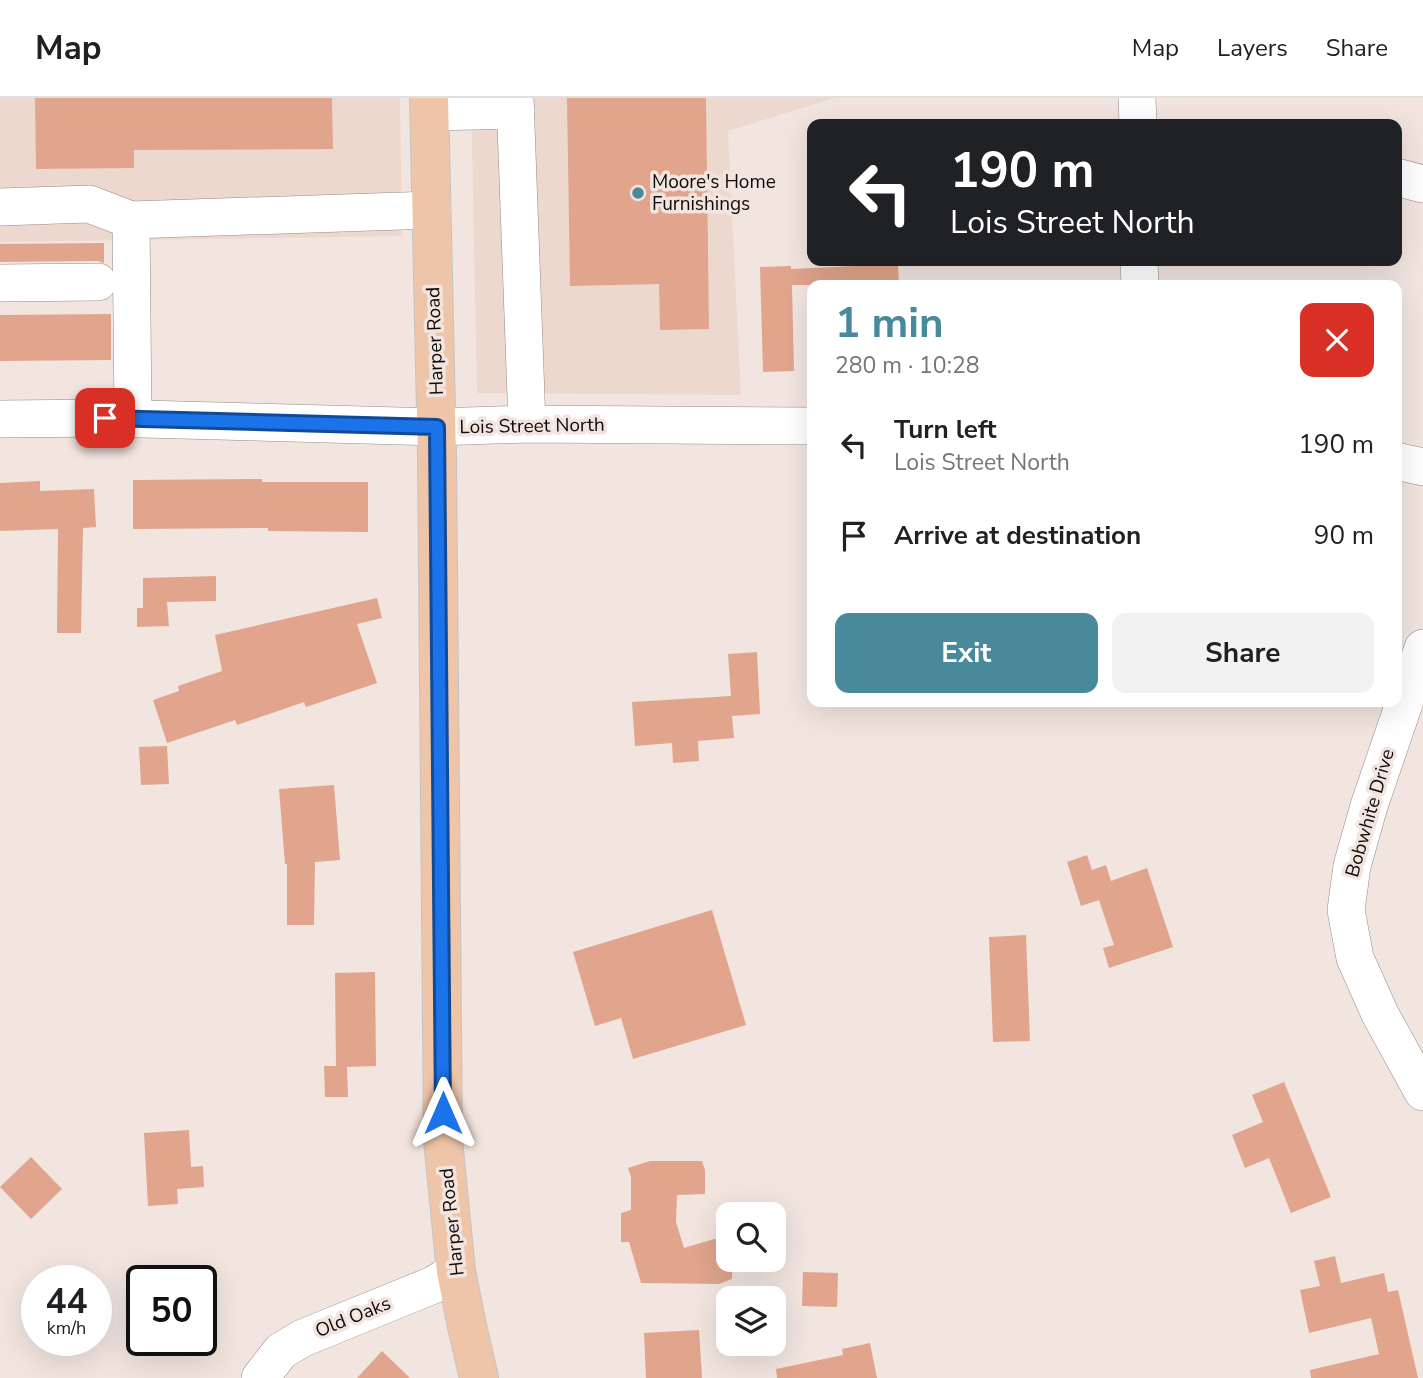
<!DOCTYPE html>
<html lang="en">
<head>
<meta charset="utf-8">
<style>
  :root { --surface:#fff; --page:#f2f2f2; --text:#202124; --muted:#757577; --line:#e0e0e0; --accent:#488a9b }
  body { margin:0; font-family:"Nunito Sans",sans-serif; background:var(--page); color:var(--text); height:100vh; display:flex; flex-direction:column; font-size:26px; white-space:nowrap }
  * { box-sizing:border-box; margin:0 }
  p { font-size:23px; color:var(--muted) }
  .icon { flex:none; width:38px; height:38px; fill:none; stroke:currentColor; stroke-width:2; stroke-linecap:round; stroke-linejoin:round }
  .map { position:relative; flex:1; overflow:hidden }
  .side { position:absolute; left:807px; top:182px; width:595px; height:427px; display:flex; flex-direction:column; background:var(--surface); border-radius:14px; box-shadow:0 7px 28px #0002 }
  .side>* { flex:none }
  .hud { position:absolute; left:807px; top:21px; width:595px; height:147px; border-radius:14px; box-shadow:0 7px 28px #0002; background:#202124; color:#fff; overflow:hidden }
  .controls { position:absolute; left:716px; top:1104px; display:grid; gap:14px }
  .controls a { display:grid; place-items:center; width:70px; height:70px; border-radius:14px; background:var(--surface); box-shadow:0 7px 28px #0002; font-size:35px }
  .speed { position:absolute; left:21px; top:1167px; display:flex; gap:14px; font-size:35px; font-weight:700; text-align:center }
  .speed>* { display:grid; place-content:center; width:91px; height:91px; border-radius:50%; background:var(--surface); box-shadow:0 7px 28px #0002; line-height:1 }
  .speed small { font-size:18px; font-weight:400 }
  .speed .limit { border:4px solid #111; border-radius:10px; background:#fff; color:#111 }
  .pin { position:absolute; display:grid; place-items:center; width:60px; height:60px; color:#fff; margin:-30px; border-radius:14px; box-shadow:0 4px 10px #0006 }
  .me { position:absolute; width:77px; margin:-38px; rotate:0deg; stroke-linejoin:round; filter:drop-shadow(0 0 5px #0008) }
  .turn { display:flex; align-items:center; gap:24px; height:147px; padding:0 28px; font-size:32px }
  .turn .icon { width:91px; height:91px; stroke-width:2.5 }
  .turn b { display:block; font-size:49px; line-height:60px }
  .round { display:grid; place-items:center; flex:none; width:74px; height:74px; border-radius:14px; background:var(--page) }
  .head { display:flex; align-items:center; justify-content:space-between; height:119px; padding:0 28px }
  h1 { font-size:42px; font-weight:700; line-height:52px; color:var(--accent) }
  .button { display:flex; gap:14px; margin-top:auto; padding:14px 28px }
  .button a { flex:1; height:80px; border-radius:14px; background:var(--accent); color:#fff; font-size:28px; font-weight:700; line-height:80px; text-align:center }
  .button a+a { background:var(--page); color:var(--text) }
  ul { padding:0; list-style:none }
  li { display:flex; align-items:center; gap:21px; height:91px; padding:0 28px }
  li div { flex:1 }
  li b { display:block; font-size:26px }
  li em { font-style:normal }
  header { display:flex; align-items:center; gap:42px; box-sizing:border-box; height:98px; padding:0 35px; background:var(--surface); border-bottom:2px solid var(--line) }
  header strong { font-size:33px }
  nav { display:flex; gap:38px; margin-inline-start:auto; font-size:24px }
  .map>svg:first-child { display:block }
  .built { fill:#edd8d0 }
  .building { fill:#e0a58c }
  .lines { fill:none; stroke-linecap:round; stroke-linejoin:round }
  .minor-casing { stroke:#968a85; stroke-width:38 }
  .major-casing { stroke:#c5c4c4; stroke-width:40 }
  .minor { stroke:#fff; stroke-width:37 }
  .major { stroke:#eec5a9; stroke-width:38 }
  .route-casing { stroke:#114b97; stroke-width:18 }
  .route { stroke:#1a73e8; stroke-width:12 }
  .poi-dot { fill:#488a9b; stroke:#f2e5e0; stroke-width:2.5 }
  .labels { text-anchor:middle; dominant-baseline:central; stroke-width:7; stroke-linejoin:round; paint-order:stroke }
  .poi-label { font-size:19px; fill:#0f0b09; stroke:#f2e5e0; text-anchor:start }
  .street-label { font-size:19px; fill:#0f0b09; stroke:#f2e5e0 }
</style>
</head>
<body>
<header>
<strong>Map</strong>
<nav><a>Map</a><a>Layers</a><a>Share</a></nav>
</header>
<div class="map">
<svg width="1423" height="1280" viewBox="0 0 1423 1280">
  <rect width="100%" height="100%" fill="#f2e5e0"/>
  <path class="built" d="M0 0H400L402 138 0 144Z
    M471 0H834L728 33 741 297 477 295Z"/>
  <path class="building" d="M35 0H332L333 51 134 52V70L36 71Z
    M567 0H706L709 231 660 232 659 186 570 188Z
    M104 145V165L98 163 0 164V146Z
    M898 166 899 187H792L794 273 763 274 760 169 791 168V171Z
    M111 216V262L0 263V217Z
    M262 381V384H368V434L268 433V430L133 431V382Z
    M40 383V393L94 391 96 429 83 430 81 535H57L58 431 0 433V385Z
    M216 478V503L167 504 169 528 137 529V510H143V480Z
    M377 500 382 520 357 526 377 585 306 609 304 604 237 627 235 622 167 645 153 602 179 593 178 588 222 573 215 537Z
    M757 554 760 616 732 618 734 640 698 643 699 663 673 665 672 645 635 648 632 604 731 598 728 556Z
    M167 648 169 686 141 687 139 649Z
    M334 687 340 762 315 764 314 827H287V766H285L279 691Z
    M1087 757 1092 772 1106 767 1111 783 1147 770 1173 849 1109 870 1103 850 1114 847 1099 802 1081 808 1067 764Z
    M712 812 746 927 633 961 621 920 595 928 573 854Z
    M1026 837 1030 943 993 944 989 839Z
    M375 874 376 968 347 969 348 999H325L324 968H336L335 875Z
    M1284 984 1331 1099 1291 1115 1269 1060 1245 1070 1232 1037 1263 1024 1252 997Z
    M189 1032 191 1069 203 1068 204 1089 177 1091 178 1106 148 1108 144 1035Z
    M31 1059 62 1091 31 1121 0 1089Z
    M650 1063H702L705 1072V1096L677 1097 676 1124 684 1150 714 1141H728V1162H732V1181L719 1186 641 1185 629 1144H621V1115L631 1112V1079L628 1070Z
    M1335 1158 1341 1185 1384 1175 1388 1194 1398 1192 1418 1280H1311L1310 1272 1379 1256 1371 1220 1309 1235 1300 1192 1320 1188 1314 1163Z
    M803 1174 838 1175 837 1209 802 1208Z
    M699 1232 702 1280H646L644 1235Z
    M870 1245 877 1280H777L776 1271 843 1257 842 1251Z
    M382 1253 410 1280H357Z"/>
  <g class="lines">
    <defs>
      <path id="minor" d="M515 0 527 326
        M1137 0 1138 26
        M430 14 516 12
        M1396 79 1423 86
        M0 109 89 106 131 122 432 112
        M131 122 133 320
        M1139 163 1140 187
        M0 185 98 184
        M0 321 105 320 437 329 527 326 812 328
        M1396 363 1423 369
        M1423 550 1369 708 1352 768 1346 812 1355 860 1380 916 1423 994
        M260 1280 281 1253 303 1240 433 1187 456 1173"/>
      <path id="major" d="M429 0 437 359 443 1042 456 1173 467 1228 479 1280"/>
    </defs>
    <use href="#minor" class="minor-casing"/>
    <use href="#major" class="major-casing"/>
    <use href="#minor" class="minor"/>
    <use href="#major" class="major"/>
  </g>
  <g class="lines">
    <defs>
      <path id="route" d="M105 320 437 329 443 1015"/>
    </defs>
    <use href="#route" class="route-casing"/>
    <use href="#route" class="route"/>
  </g>
  <circle class="poi-dot" cx="638" cy="95" r="7"/>
  <g class="labels">
    <g class="poi-label">
      <text x="652" y="84">Moore's Home<tspan x="652" dy="22">Furnishings</tspan></text>
    </g>
    <g class="street-label">
      <text transform="translate(435 243) rotate(-92)">Harper Road</text>
      <text transform="translate(532 328) rotate(-1)">Lois Street North</text>
      <text transform="translate(1370 715) rotate(-74)">Bobwhite Drive</text>
      <text transform="translate(452 1124) rotate(-96)">Harper Road</text>
      <text transform="translate(353 1219) rotate(-22)">Old Oaks</text>
    </g>
  </g>
</svg>
<div class="controls">
<a><svg class="icon" aria-label="search" viewBox="0 0 24 24"><circle cx="10" cy="10" r="6"/><path d="M15 15l6 6"/></svg></a>
<a><svg class="icon" aria-label="layers" viewBox="0 0 24 24"><path d="M12 4l9 5-9 5-9-5zM3 14l9 5 9-5"/></svg></a>
</div>
<div class="speed"><div>44<small>km/h</small></div><div class="limit">50</div></div>
<div class="pin" style="left:105px;top:320px;background:#d93025"><svg class="icon" aria-label="arrive" viewBox="0 0 24 24"><path d="M6 21V4h12l-3 4 3 4H6"/></svg></div>
<svg class="me" style="left:443px;top:1015px" viewBox="-20 -20 40 40"><path d="M0-17L14 15 0 8-14 15z" fill="#1a73e8" stroke="#fff" stroke-width="4"/></svg>
<div class="hud">
<div class="turn"><svg class="icon" aria-label="left" viewBox="0 0 24 24"><path d="M17 20v-9H6M10 6l-5 5 5 5"/></svg><div><b>190 m</b>Lois Street North</div></div>
</div>
<section class="side">
<div class="head"><div><h1>1 min</h1><p>280 m · 10:28</p></div><a class="round" style="background:#d93025;color:#fff"><svg class="icon" aria-label="close" viewBox="0 0 24 24"><path d="M6 6l12 12M18 6L6 18"/></svg></a></div>
<ul>
<li><svg class="icon" aria-label="left" viewBox="0 0 24 24"><path d="M17 20v-9H6M10 6l-5 5 5 5"/></svg><div><b>Turn left</b><p>Lois Street North</p></div><em>190 m</em></li>
<li><svg class="icon" aria-label="arrive" viewBox="0 0 24 24"><path d="M6 21V4h12l-3 4 3 4H6"/></svg><div><b>Arrive at destination</b></div><em>90 m</em></li>
</ul>
<div class="button"><a>Exit</a><a>Share</a></div>
</section>
</div>
</body>
</html>
